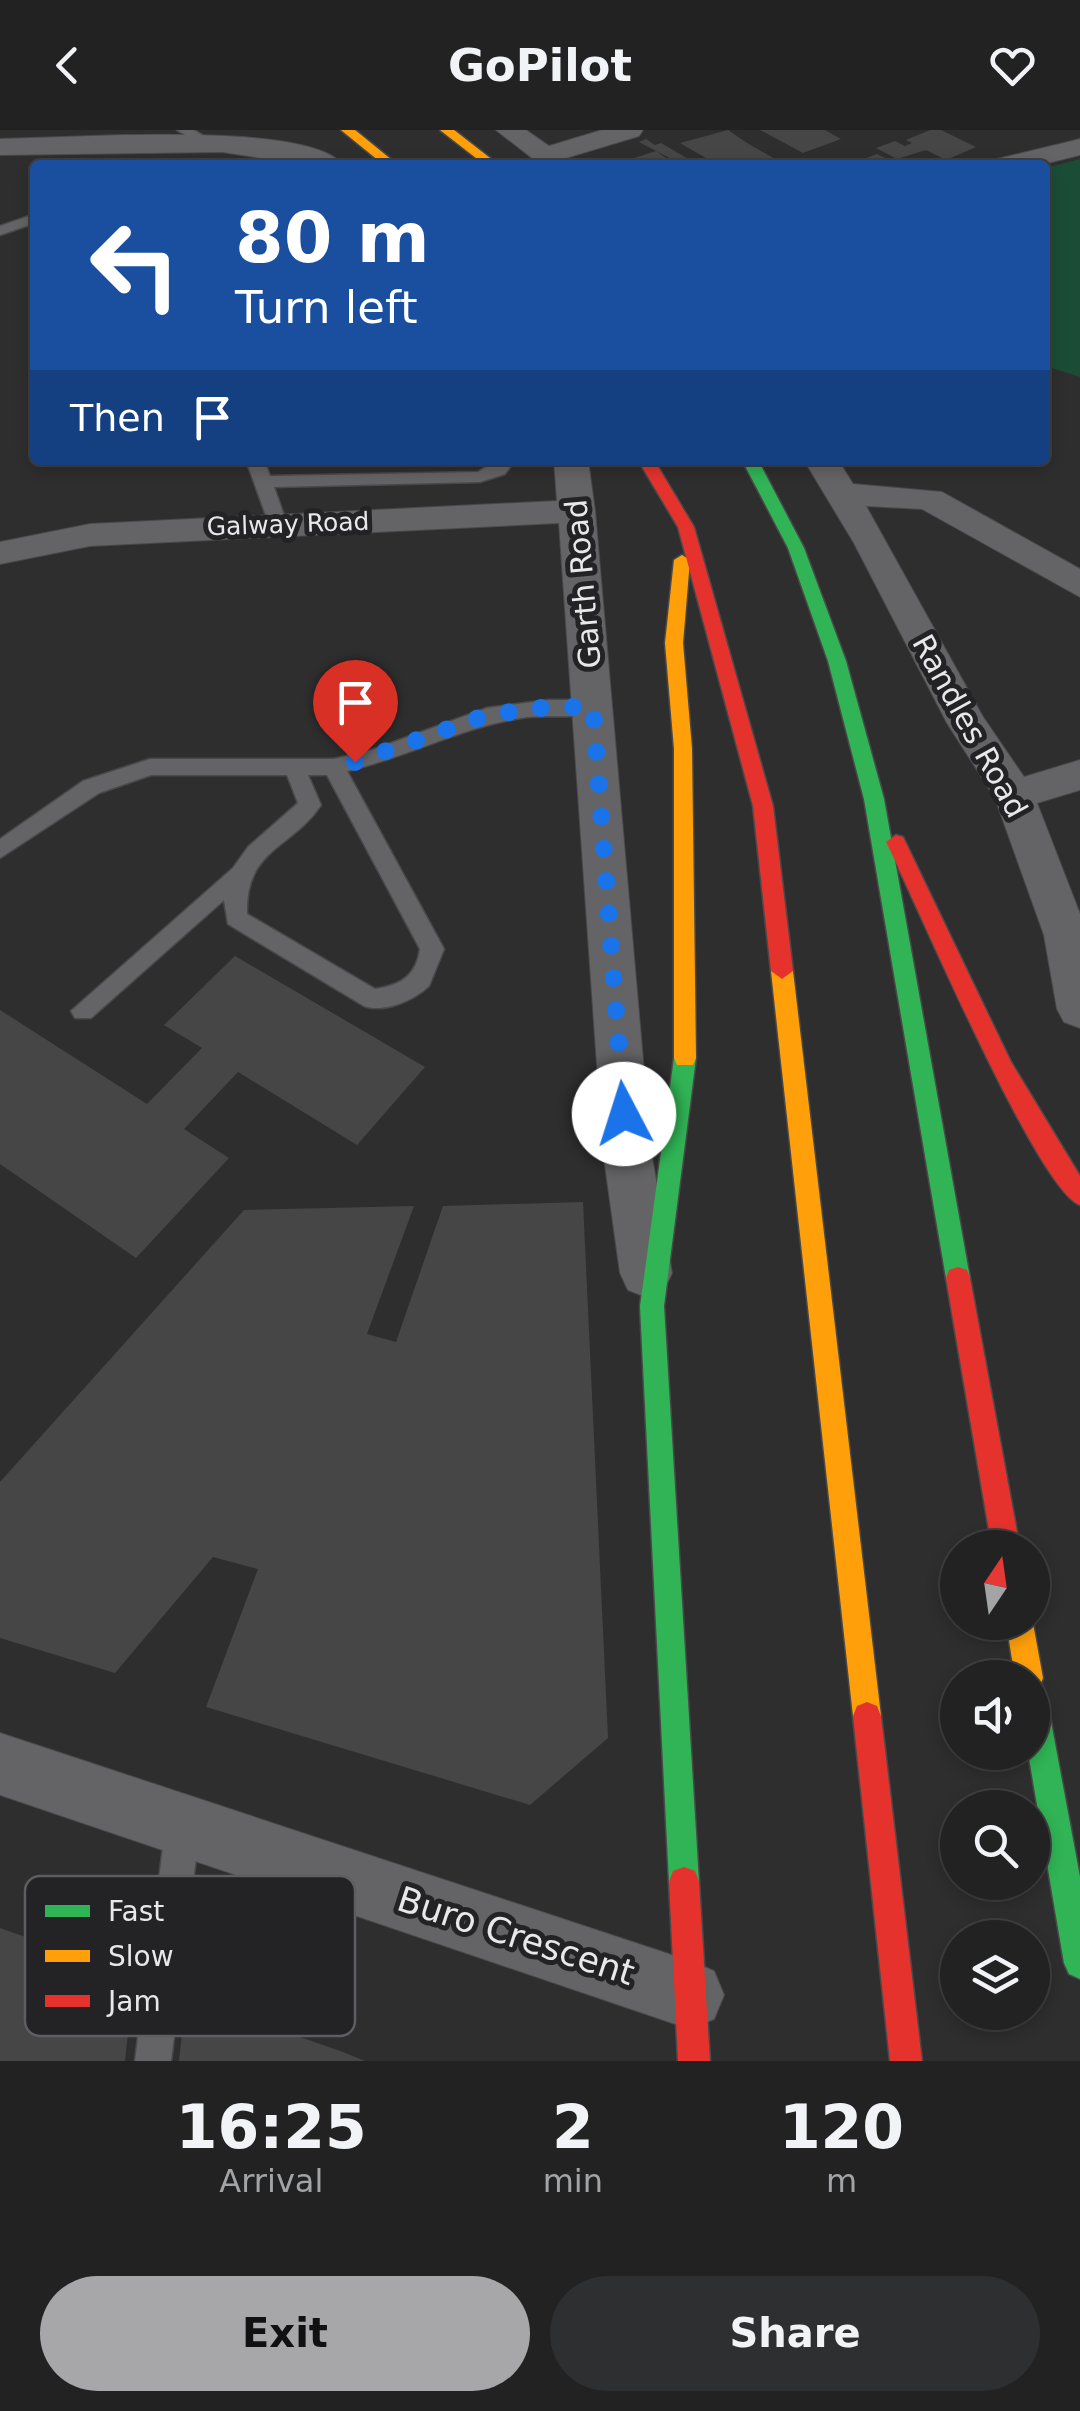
<!DOCTYPE html>
<html lang="en">
<head>
<meta charset="utf-8">
<style>
  :root { --surface:#222223; --page:#2e2f30; --text:#f1f3f6; --muted:#a2a4a6; --line:#3f3f41; --accent:#a7a7a9 }
  body { margin:0; font-family:"DejaVu Sans",sans-serif; background:var(--page); color:var(--text); height:100vh; display:flex; flex-direction:column; font-size:38px; white-space:nowrap }
  * { box-sizing:border-box; margin:0 }
  p { font-size:32px; color:var(--muted) }
  .icon { flex:none; width:55px; height:55px; fill:none; stroke:currentColor; stroke-width:2; stroke-linecap:round; stroke-linejoin:round }
  .map { position:relative; height:1931px; overflow:hidden }
  .sheet { display:flex; flex-direction:column; background:var(--surface); flex:1 }
  .sheet>* { flex:none }
  .guide { position:absolute; left:30px; top:30px; width:1020px; height:305px; border-radius:10px; box-shadow:0 5px 15px #0003,0 0 0 2px var(--line); background:#1a4fa0; color:#fff; overflow:hidden }
  .needle { width:65px; rotate:13deg }
  .tools { position:absolute; left:940px; top:1400px; display:grid; gap:20px }
  .tools a { display:grid; place-items:center; width:110px; height:110px; border-radius:50%; background:var(--surface); box-shadow:0 5px 15px #0003,0 0 0 2px var(--line); font-size:50px }
  .pin { position:absolute; display:grid; place-items:center; width:85px; height:85px; color:#fff; margin:-102px -42px; border-radius:50% 50% 50% 0; rotate:-45deg; box-shadow:0 0 10px #0007 }
  .pin .icon { rotate:45deg }
  .me { position:absolute; width:110px; margin:-55px; rotate:355deg; stroke-linejoin:round; filter:drop-shadow(0 0 8px #0008) }
  .turn { display:flex; align-items:center; gap:35px; height:210px; padding:0 40px; font-size:45px }
  .turn .icon { width:130px; height:130px; stroke-width:2.5 }
  .turn b { display:block; font-size:70px; line-height:85px }
  .then { display:flex; align-items:center; height:95px; padding:0 40px; background:#0003; gap:20px; font-size:38px }
  .eta { display:flex; justify-content:space-evenly; align-items:center; height:170px; text-align:center }
  .eta b { font-size:60px; font-weight:700; line-height:70px }
  .action { display:flex; gap:20px; margin-top:auto; padding:20px 40px }
  .action a { flex:1; height:115px; border-radius:60px; background:var(--accent); color:#111; font-size:40px; font-weight:700; line-height:115px; text-align:center }
  .action a+a { background:var(--page); color:var(--text) }
  header { display:flex; justify-content:space-between; align-items:center; height:130px; padding:0 40px; background:var(--surface); font-size:45px; font-weight:700 }
  .map>svg:first-child { display:block }
  .green { fill:#1b4c36 }
  .building { fill:#474647 }
  .lines { fill:none; stroke-linecap:round; stroke-linejoin:round }
  .lane-casing { stroke:#49494a; stroke-width:3 }
  .street-casing { stroke:#49494a; stroke-width:2 }
  .fast-casing { stroke:#49494a; stroke-width:3 }
  .slow-casing { stroke:#49494a; stroke-width:3 }
  .jam-casing { stroke:#49494a; stroke-width:3 }
  .lane { fill:#646466; fill-rule:evenodd }
  .street { fill:#646466; fill-rule:evenodd }
  .fast { fill:#30b455; fill-rule:evenodd }
  .slow { fill:#ff9f0a; fill-rule:evenodd }
  .jam { fill:#e5322d; fill-rule:evenodd }
  .route { stroke:#1a73e8; stroke-width:18; stroke-dasharray:0 32.4 }
  .labels { text-anchor:middle; dominant-baseline:central; stroke-width:10; stroke-linejoin:round; paint-order:stroke }
  .far-street-label { font-size:25px; fill:#e8e8eb; stroke:#232326 }
  .street-label { font-size:30px; fill:#e8e8eb; stroke:#232326 }
  .near-street-label { font-size:35px; fill:#e8e8eb; stroke:#232326 }
  .key { fill:#232326; stroke:#5e5e61; stroke-width:2.5 }
  .key-label { font-size:28px; fill:#e8e8eb }
</style>
</head>
<body>
<header><svg class="icon" aria-label="back" viewBox="0 0 24 24"><path d="M15 5l-7 7 7 7"/></svg>GoPilot<svg class="icon" aria-label="heart" viewBox="0 0 24 24"><path d="M12 20l-8-8c-3-5 5-10 8-4 3-6 11-1 8 4z"/></svg></header>
<div class="map">
<svg width="1080" height="1931" viewBox="0 0 1080 1931">
  <rect width="100%" height="100%" fill="#2e2e2f"/>
  <path class="green" d="M1080 29V247L1045 236V38Z"/>
  <path class="building" d="M728 0 747 13 775 29 759 35H718L680 13Z
    M760 0H825L841 9 803 23Z
    M930 0H941L976 17 946 30 926 20 897 29 876 18 895 11 905 16 912 13 906 10Z
    M646 9 655 15 661 13 690 30 681 34 639 12Z
    M656 21 676 35H616V34Z
    M877 24 900 35H847Z
    M235 826 425 937 357 1015 238 942 184 999 229 1028 136 1128 0 1034V880L147 974 202 918 164 895Z
    M583 1072 608 1608 530 1675 206 1577 258 1439 213 1427 115 1543 0 1508V1352L244 1080 414 1076 367 1204 396 1212 443 1076Z
    M0 1798 134 1846 125 1931H0Z
    M186 1867 343 1922 365 1931H179Z"/>
  <g class="lines">
    <defs>
      <path id="lane" d="M177 0H194L210 10 198 13Z
        M35 84V93L0 105V96Z
        M246 330H264L270 346 478 342 497 330H515L505 344 480 352 274 357 287 394 278 400 269 394Z
        M548 570H593L603 577C590 591 548 584 528 587 465 595 409 627 347 641L444 819 429 856C413 871 384 883 364 876L228 794 224 770 91 888H75L71 881 233 738 248 717 298 673 287 645H151L99 663 0 728V709L83 651 150 629H334L372 620 487 578ZM308 645H327L420 819C416 846 401 855 375 859L247 784C245 718 292 719 321 675Z
        M183 1678 195 1683 200 1695 171 1931H135L166 1695 171 1683Z"/>
      <path id="street" d="M496 0H526L549 16 602 0H643L639 6 566 28 572 35H541Z
        M123 5C168 5 316 0 343 35H307L222 22 0 25V9Z
        M1080 9V25L1040 35H994L997 29Z
        M554 330H588L595 381 651 1021 672 1143 664 1160 646 1167 628 1160 620 1143 603 1021 559 393 90 416 0 434V412L90 394 557 371Z
        M804 330H838L853 354 942 362 1080 439V467L922 379 866 376 983 587 1024 647 1080 630V660L1037 673 1080 784V898L1064 892 1057 879 1044 805 995 668 947 593 854 413Z
        M0 1603 690 1831 714 1841 724 1865 714 1889 690 1899 0 1665Z"/>
      <path id="fast" d="M742 330H758L804 418 846 531 884 669 970 1148 967 1156 958 1159 949 1156 946 1148 864 669 828 531 788 418Z
        M685 919 693 921 696 928 664 1176 699 1752 695 1763 684 1767 673 1763 669 1752 640 1176 674 928 677 921Z
        M1032 1551 1042 1555 1046 1565 1080 1747V1849L1069 1844 1064 1833 1028 1622H1032Z"/>
      <path id="slow" d="M341 0H355L398 35H384Z
        M440 0H454L499 35H485Z
        M682 425 690 430 683 513 692 619 696 928 693 935H677L674 928V619L665 513 674 430Z
        M782 833 793 841 881 1586 877 1596 867 1600 857 1596 853 1586 771 841Z
        M1032 1488 1043 1548 1039 1558 1032 1561V1548H1015L1006 1492H1032Z"/>
      <path id="jam" d="M638 330H654L694 397 773 676 793 841 782 849 771 841 753 676 678 397Z
        M896 705 903 707 1011 932 1080 1046V1075C1037 1060 915 769 886 712Z
        M958 1137 967 1140 970 1148 1020 1418H992L946 1148 949 1140Z
        M867 1572 877 1576 881 1586 922 1931H890L853 1586 857 1576Z
        M684 1737 695 1741 699 1752 710 1931H678L669 1752 673 1741Z"/>
    </defs>
    <use href="#lane" class="lane-casing"/>
    <use href="#street" class="street-casing"/>
    <use href="#fast" class="fast-casing"/>
    <use href="#slow" class="slow-casing"/>
    <use href="#jam" class="jam-casing"/>
    <use href="#lane" class="lane"/>
    <use href="#street" class="street"/>
    <use href="#fast" class="fast"/>
    <use href="#slow" class="slow"/>
    <use href="#jam" class="jam"/>
  </g>
  <g class="lines">
    <path class="route" d="M355 632 487 585 548 577H593L624 984"/>
  </g>
  <g class="labels">
    <g class="far-street-label">
      <text transform="translate(288 394) rotate(-2)">Galway Road</text>
    </g>
    <g class="street-label">
      <text transform="translate(583 454) rotate(-95)">Garth Road</text>
      <text transform="translate(970 596) rotate(61)">Randles Road</text>
    </g>
    <g class="near-street-label">
      <text transform="translate(516 1806) rotate(18)">Buro Crescent</text>
    </g>
  </g>
  <rect x="25" y="1746" width="330" height="160" rx="15" class="key"/>
  <rect x="45" y="1775" width="45" height="12" fill="#30b455"/>
  <rect x="45" y="1820" width="45" height="12" fill="#ff9f0a"/>
  <rect x="45" y="1865" width="45" height="12" fill="#e5322d"/>
  <g class="key-label">
    <text x="108" y="1791">Fast</text>
    <text x="108" y="1836">Slow</text>
    <text x="108" y="1881">Jam</text>
  </g>
</svg>
<div class="tools">
<a><svg class="needle" viewBox="-14 -14 28 28"><path d="M0-13l5 13h-10z" fill="#e53935"/><path d="M0 13l5-13h-10z" fill="#a2a4a6"/></svg></a>
<a><svg class="icon" aria-label="sound" viewBox="0 0 24 24"><path d="M4 9h4l5-4v14l-5-4H4zM17 9q2 3 0 6"/></svg></a>
<a><svg class="icon" aria-label="search" viewBox="0 0 24 24"><circle cx="10" cy="10" r="6"/><path d="M15 15l6 6"/></svg></a>
<a><svg class="icon" aria-label="layers" viewBox="0 0 24 24"><path d="M12 4l9 5-9 5-9-5zM3 14l9 5 9-5"/></svg></a>
</div>
<div class="pin" style="left:355px;top:632px;background:#d93025"><svg class="icon" aria-label="arrive" viewBox="0 0 24 24"><path d="M6 21V4h12l-3 4 3 4H6"/></svg></div>
<svg class="me" style="left:624px;top:984px" viewBox="-20 -20 40 40"><circle r="19" fill="#fff"/><path d="M0-13L10 11 0 6-10 11z" fill="#1a73e8"/></svg>
<div class="guide">
<div class="turn"><svg class="icon" aria-label="left" viewBox="0 0 24 24"><path d="M17 20v-9H6M10 6l-5 5 5 5"/></svg><div><b>80 m</b>Turn left</div></div>
<div class="then">Then<svg class="icon" aria-label="arrive" viewBox="0 0 24 24"><path d="M6 21V4h12l-3 4 3 4H6"/></svg></div>
</div>
</div>
<section class="sheet">
<div class="eta">
<div><b>16:25</b><p>Arrival</p></div>
<div><b>2</b><p>min</p></div>
<div><b>120</b><p>m</p></div>
</div>
<div class="action"><a>Exit</a><a>Share</a></div>
</section>
</body>
</html>
